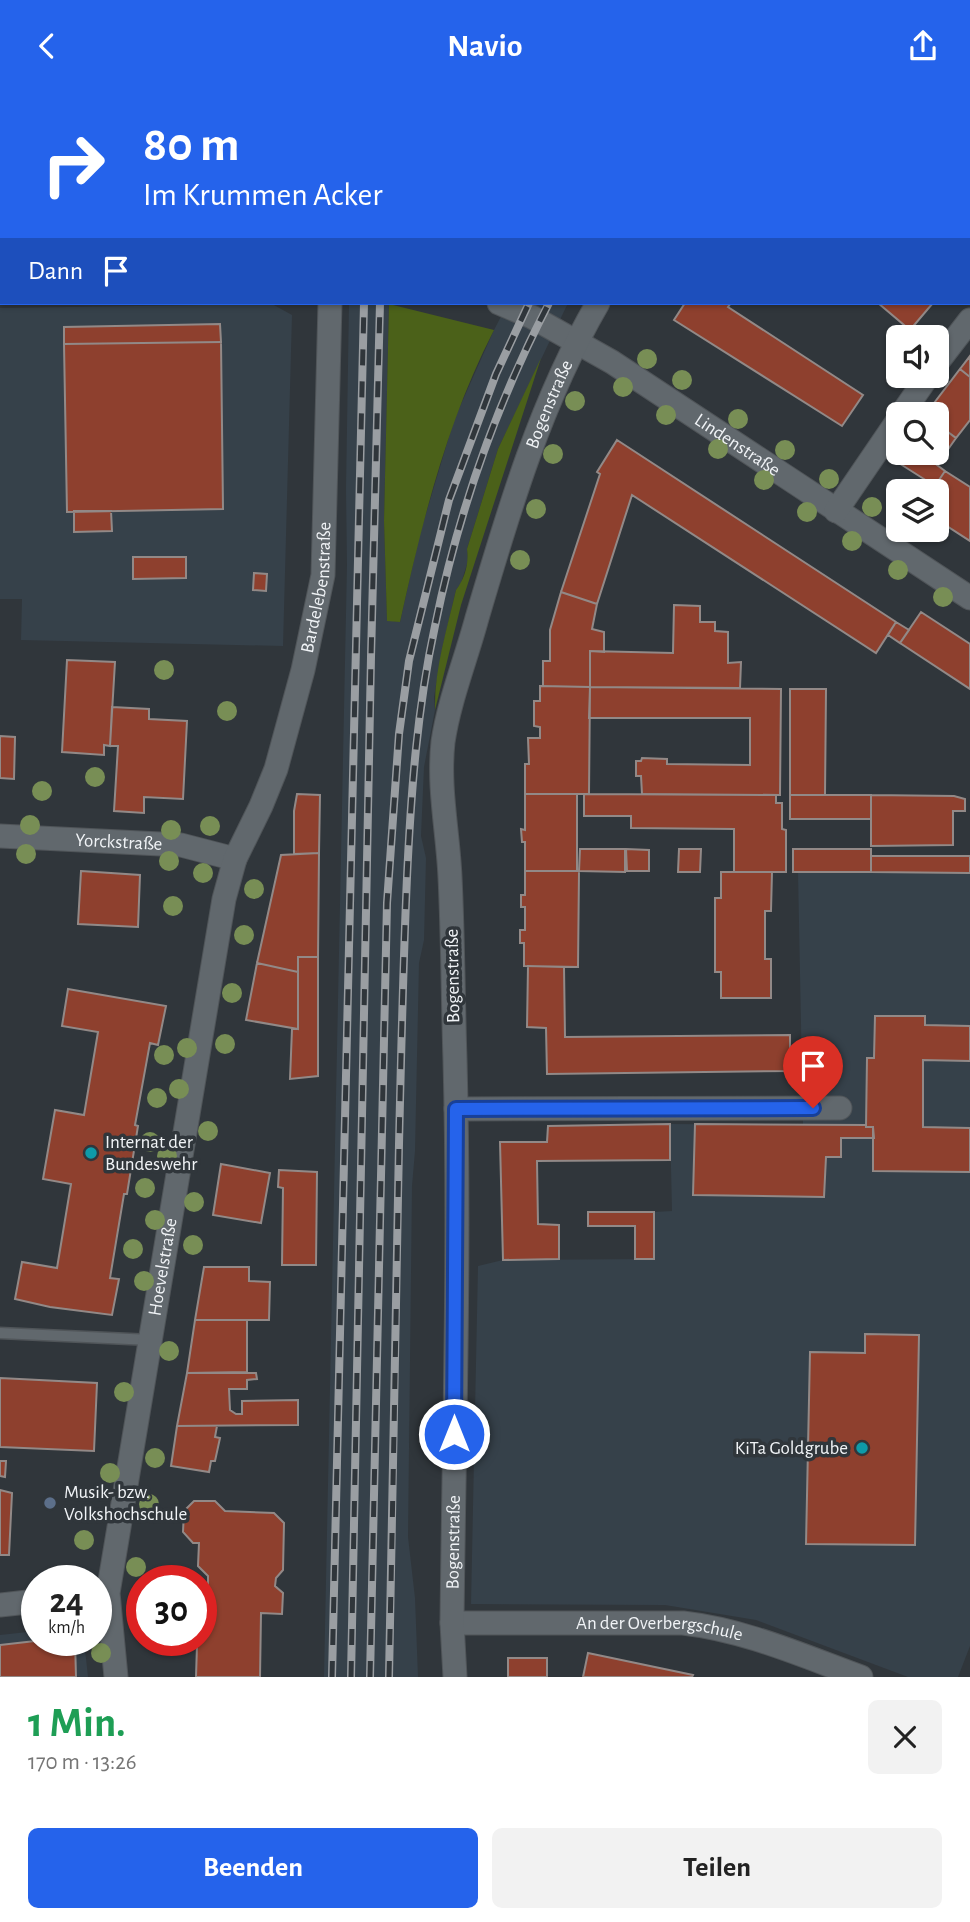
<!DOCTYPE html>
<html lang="de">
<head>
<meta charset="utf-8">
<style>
  :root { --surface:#fff; --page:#f2f2f2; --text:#222; --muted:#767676; --accent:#2563eb }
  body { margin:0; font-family:"Alegreya Sans",sans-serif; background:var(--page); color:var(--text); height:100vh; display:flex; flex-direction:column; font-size:26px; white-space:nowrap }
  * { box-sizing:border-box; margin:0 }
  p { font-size:23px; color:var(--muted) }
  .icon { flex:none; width:38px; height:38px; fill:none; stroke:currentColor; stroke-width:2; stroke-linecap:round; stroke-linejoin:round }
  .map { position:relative; height:1586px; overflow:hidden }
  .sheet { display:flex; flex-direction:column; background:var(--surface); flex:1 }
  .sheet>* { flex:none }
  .hud { position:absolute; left:0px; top:0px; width:971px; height:214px; box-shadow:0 2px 5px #0004; background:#2563eb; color:#fff; overflow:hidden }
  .controls { position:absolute; left:886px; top:234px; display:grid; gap:14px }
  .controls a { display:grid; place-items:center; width:63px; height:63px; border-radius:10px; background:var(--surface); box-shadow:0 2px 5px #0004; font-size:35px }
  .speed { position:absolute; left:21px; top:1474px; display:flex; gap:14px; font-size:35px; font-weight:700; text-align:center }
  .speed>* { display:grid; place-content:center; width:91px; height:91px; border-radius:50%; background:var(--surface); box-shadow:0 2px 5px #0004; line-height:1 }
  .speed small { font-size:18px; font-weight:400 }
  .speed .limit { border:10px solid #d22; background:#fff; color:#111 }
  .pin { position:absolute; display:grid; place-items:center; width:60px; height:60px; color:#fff; margin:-72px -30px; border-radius:50% 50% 50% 0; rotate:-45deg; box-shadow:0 0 7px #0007 }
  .pin .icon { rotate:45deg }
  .me { position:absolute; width:77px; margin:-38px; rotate:0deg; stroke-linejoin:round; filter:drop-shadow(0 0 5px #0008) }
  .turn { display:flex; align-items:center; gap:24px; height:147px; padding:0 28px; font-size:32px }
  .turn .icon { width:91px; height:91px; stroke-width:2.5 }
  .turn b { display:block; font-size:49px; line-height:60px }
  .then { display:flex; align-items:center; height:66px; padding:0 28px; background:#0003; gap:14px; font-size:26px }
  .round { display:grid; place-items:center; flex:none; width:74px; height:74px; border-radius:10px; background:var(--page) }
  .summary { display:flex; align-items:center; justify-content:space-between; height:119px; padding:0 28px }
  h1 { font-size:42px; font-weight:600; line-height:52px; color:#1e9e55 }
  .primary-button { display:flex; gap:14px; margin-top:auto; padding:14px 28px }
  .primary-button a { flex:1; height:80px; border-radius:10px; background:var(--accent); color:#fff; font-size:28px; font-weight:600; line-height:80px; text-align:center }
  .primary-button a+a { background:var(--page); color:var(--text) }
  header { display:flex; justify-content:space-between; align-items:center; height:91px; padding:0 28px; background:var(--accent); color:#fff; font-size:32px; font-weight:600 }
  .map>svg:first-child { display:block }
  .built { fill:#36414a }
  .green { fill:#4b6119 }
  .building { fill:#8e402e; stroke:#928987; stroke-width:2 }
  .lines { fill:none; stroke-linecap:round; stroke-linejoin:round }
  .lane-casing { stroke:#505559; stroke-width:13 }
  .street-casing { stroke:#505559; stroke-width:25 }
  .lane { stroke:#61686d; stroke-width:10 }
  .street { stroke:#61686d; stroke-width:23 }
  .rail-casing { stroke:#9a9ea2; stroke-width:8 }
  .rail { stroke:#30363b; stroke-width:5; stroke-dasharray:16; stroke-linecap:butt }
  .tree { fill:#788e55 }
  .route-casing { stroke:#184099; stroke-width:18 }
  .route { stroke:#2563eb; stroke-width:12 }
  .culture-dot { fill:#0f9aa8; stroke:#30363b; stroke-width:2.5 }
  .service-dot { fill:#5c6f8a; stroke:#30363b; stroke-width:2.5 }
  .labels { text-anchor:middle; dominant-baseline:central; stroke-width:7; stroke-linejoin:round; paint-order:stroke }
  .street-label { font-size:19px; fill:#f0f3f6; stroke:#30363b }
  .poi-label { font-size:19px; fill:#f0f3f6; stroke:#30363b; text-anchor:start }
</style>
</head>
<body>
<header><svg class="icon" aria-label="back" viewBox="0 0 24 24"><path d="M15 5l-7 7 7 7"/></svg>Navio<svg class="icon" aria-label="share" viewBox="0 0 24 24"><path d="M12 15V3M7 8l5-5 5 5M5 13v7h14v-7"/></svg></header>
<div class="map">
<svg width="970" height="1586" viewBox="0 0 970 1586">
  <rect width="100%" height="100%" fill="#30363b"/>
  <path class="built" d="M0 0H285L2 2 0 110Z
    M433 0H624L433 2Z
    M349 212H389L384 430 387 529 400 531 419 446 454 329 494 239 508 212H568L498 358 467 458 468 470 461 492 456 499 443 554 434 606 435 619 424 676 421 745 426 767 424 849 419 872 415 1060 412 1095 408 1446 415 1507 418 1586H324L347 474 346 398Z
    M272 213 292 224 283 555 21 549 22 508H0V217Z
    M798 781 970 782V1555L958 1586H908L756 1529 665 1514 471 1513 478 1175 503 1169 653 1168 654 1121 672 1120 670 1033 803 1034Z
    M37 1540V1549H84L88 1586H0V1544Z"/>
  <path class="green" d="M389 213 494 239C447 330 422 431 400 531L387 530 384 430Z
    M541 267 461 514 435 619C434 579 447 538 456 499 465 487 469 473 467 458L498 358Z"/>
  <path class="building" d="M0 0H33L2 2V89Z
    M35 0H188L35 2Z
    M210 0H249V2H210Z
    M869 0H930L931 2H871Z
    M685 212H731L728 216 863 304 842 335 674 229Z
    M878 212H933L910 239Z
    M220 233 221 251 64 253V236Z
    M221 251 223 418 67 421 64 253Z
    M970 265V286L960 278Z
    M960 278 970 286V329L956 347 936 332V324H925Z
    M936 332 956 347 937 374 945 380 935 395 894 369 898 362H936Z
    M617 349 896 531 876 562 632 404 597 513 561 501 600 383 597 381Z
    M945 380 970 396V450L936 428V401H931Z
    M74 420H111L112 440 74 441Z
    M133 466H186V487L133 488Z
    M254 482 267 483 266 500 253 499Z
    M561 501 597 513 592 538 604 541V561L590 560V596L543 595V570H550V539Z
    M674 514 700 515V531H715V540L728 541V572L741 571 740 597 590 596V560L673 562Z
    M921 521 970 553V598L900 552Z
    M896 531 909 539 900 552 888 544Z
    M67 569 115 571 110 655 104 654V664L62 661Z
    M540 595 590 596 589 703H525V673H529L528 647H540V636L534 635V610H540Z
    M590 596 781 598 780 704 642 703 641 685H636V670H641L642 667 667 668V673L750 674V627H589Z
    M790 598H826L825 704H790Z
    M112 616 149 618V628L187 630 183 708 144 706V722L114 720 118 655H110Z
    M0 645 15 646 14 688 0 687Z
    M297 703 320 704 319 762 294 763V720Z
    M525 703H577V780H525V751H522L521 738 525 739Z
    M584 703 776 704V712H782V738L786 739V781H734V738L631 737V725H584Z
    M790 704H871V728H790Z
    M871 704 954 705 965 708V720H953V754L871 755Z
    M580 758H625V781L579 780Z
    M626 758 649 759V780H627Z
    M679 758H701L700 781H678Z
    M793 758H871V781H793Z
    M319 762 318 866H298V881L257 872 281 764Z
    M871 765H970V782L871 781Z
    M81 780 140 784 138 836 78 833Z
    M525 780H579L578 876 524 875V852H520V839H525V816H521V804H525Z
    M721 781H772L771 820H765V868H771V907H721V881H715V807H721Z
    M298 866H318V985L290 988 292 938H298Z
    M257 872 298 881V938L246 929Z
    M528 875 564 876 565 946 790 944V980L547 983 546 937 527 936Z
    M68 898 166 915 158 954 150 952 135 1034 138 1035 127 1103H124L110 1187 119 1188 112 1224 50 1216 15 1208 22 1171 57 1177 71 1093 43 1088 55 1019 84 1024 98 941 62 935Z
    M875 925H925V934L970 935V970L923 969V1036L970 1037V1081L873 1080V1036H866L867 967H874Z
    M670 1033V1069L537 1070 538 1133 559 1134V1168L503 1169 500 1051H547L548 1035Z
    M695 1033 866 1034V1036H873L874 1047H841V1066H826L824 1106 693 1104Z
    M221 1073 270 1082 261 1132 213 1124Z
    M279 1079 317 1081 316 1174H282L283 1097 278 1096Z
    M588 1121H654V1168H635V1135H588Z
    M204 1176H249V1190L270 1191 269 1229H195Z
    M195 1229H247V1281L187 1282Z
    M865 1243 919 1244 915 1454 806 1453 810 1261 865 1262Z
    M187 1282H256L257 1288 247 1289V1298H229L230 1319 236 1323H242V1310L298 1309V1334L177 1335Z
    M0 1287 97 1292 94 1360 0 1356Z
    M177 1335H217L215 1346 220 1347 215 1370H211L209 1381 171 1375Z
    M0 1370H6L5 1386 0 1385Z
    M0 1399 12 1402 9 1464H0Z
    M194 1410H215L225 1420 274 1422 284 1432 283 1479 276 1487 275 1495 283 1502 282 1523 261 1522 260 1586H196L197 1554H191L187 1549H201V1509L208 1502V1485L198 1475 199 1452H193L183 1441 184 1420Z
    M44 1549H75L76 1586H0V1554Z
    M588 1562 693 1584 692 1586H583Z
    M508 1567H547V1586H508Z"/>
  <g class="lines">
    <defs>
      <path id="lane" d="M0 1242 151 1249"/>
      <g id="street">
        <path d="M335 2V0"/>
        <path d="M419 2V0"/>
        <path d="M718 2 719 0"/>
        <path d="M0 160H2"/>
        <path id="s1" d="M499 212 532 226 612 271 970 507"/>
        <path d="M936 273 970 229"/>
        <path d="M901 324 928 285"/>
        <path d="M836 420 898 329"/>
        <path id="s2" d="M0 745 181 754 235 768"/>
        <path d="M456 1018 840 1017"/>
        <path d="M0 1514 37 1510"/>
        <path id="s3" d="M452 1532H683C745 1539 803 1565 861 1586"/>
        <path id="s4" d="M116 1586 108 1502 224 808 235 768 261 715 276 678 303 579 323 484 330 212"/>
        <path id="s5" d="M455 1586 452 1532C454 1345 460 1157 455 969 453 908 453 847 450 786 448 741 438 697 443 651 449 610 466 568 477 527 509 418 541 310 598 212"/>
      </g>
    </defs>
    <use href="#lane" class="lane-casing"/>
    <use href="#street" class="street-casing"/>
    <use href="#lane" class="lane"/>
    <use href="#street" class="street"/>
    <defs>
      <path id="rail" d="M370 2V0
        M385 2V0
        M663 2 665 0
        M686 2 687 0
        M332 1586 364 212
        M351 1586 371 566 380 212
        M370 1586 387 812 399 643 409 570 449 409 496 283 529 212
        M389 1586C393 1408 396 1230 399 1053 401 964 403 875 407 786 411 702 417 618 435 535 458 422 496 314 549 212"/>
    </defs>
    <use href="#rail" class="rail-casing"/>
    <use href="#rail" class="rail"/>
  </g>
  <g class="tree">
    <circle cx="647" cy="268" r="10"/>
    <circle cx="682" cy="289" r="10"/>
    <circle cx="623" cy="296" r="10"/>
    <circle cx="575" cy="310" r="10"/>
    <circle cx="666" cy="324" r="10"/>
    <circle cx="738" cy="328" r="10"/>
    <circle cx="718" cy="358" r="10"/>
    <circle cx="785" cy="359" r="10"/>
    <circle cx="553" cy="363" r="10"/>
    <circle cx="829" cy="388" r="10"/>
    <circle cx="764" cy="389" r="10"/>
    <circle cx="872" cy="416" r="10"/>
    <circle cx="536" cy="418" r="10"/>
    <circle cx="807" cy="421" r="10"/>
    <circle cx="852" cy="450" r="10"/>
    <circle cx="520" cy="469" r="10"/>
    <circle cx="898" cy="479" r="10"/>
    <circle cx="943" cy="506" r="10"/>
    <circle cx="164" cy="579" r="10"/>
    <circle cx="227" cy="620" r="10"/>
    <circle cx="95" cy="686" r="10"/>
    <circle cx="42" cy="700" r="10"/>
    <circle cx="30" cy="734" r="10"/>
    <circle cx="210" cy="735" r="10"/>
    <circle cx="171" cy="739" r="10"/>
    <circle cx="26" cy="763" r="10"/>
    <circle cx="169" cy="770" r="10"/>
    <circle cx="203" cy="782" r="10"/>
    <circle cx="254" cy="798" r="10"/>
    <circle cx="173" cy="815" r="10"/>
    <circle cx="244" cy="844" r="10"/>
    <circle cx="232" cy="902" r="10"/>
    <circle cx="225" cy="953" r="10"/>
    <circle cx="187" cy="957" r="10"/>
    <circle cx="164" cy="964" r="10"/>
    <circle cx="179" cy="998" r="10"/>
    <circle cx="157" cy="1007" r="10"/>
    <circle cx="208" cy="1040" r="10"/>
    <circle cx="150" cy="1051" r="10"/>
    <circle cx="167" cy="1065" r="10"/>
    <circle cx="145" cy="1097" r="10"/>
    <circle cx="194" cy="1111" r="10"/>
    <circle cx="155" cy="1129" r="10"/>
    <circle cx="193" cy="1154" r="10"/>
    <circle cx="133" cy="1158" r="10"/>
    <circle cx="144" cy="1190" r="10"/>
    <circle cx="169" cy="1260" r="10"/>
    <circle cx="124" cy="1301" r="10"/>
    <circle cx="155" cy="1367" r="10"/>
    <circle cx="110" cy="1382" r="10"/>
    <circle cx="149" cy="1413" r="10"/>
    <circle cx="84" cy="1449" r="10"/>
    <circle cx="136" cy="1476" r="10"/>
    <circle cx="101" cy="1562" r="10"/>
  </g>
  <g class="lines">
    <defs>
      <path id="route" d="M454 1343 456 1018 813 1017"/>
    </defs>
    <use href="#route" class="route-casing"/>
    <use href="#route" class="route"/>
  </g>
  <g class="culture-dot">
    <circle cx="91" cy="1062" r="7"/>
    <circle cx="862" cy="1357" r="7"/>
  </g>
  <circle class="service-dot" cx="50" cy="1412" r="7"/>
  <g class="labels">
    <g class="street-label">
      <text stroke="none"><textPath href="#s5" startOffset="1290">Bogenstraße</textPath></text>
      <text stroke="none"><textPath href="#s1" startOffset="278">Lindenstraße</textPath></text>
      <text stroke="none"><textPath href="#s4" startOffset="1115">Bardelebenstraße</textPath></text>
      <text stroke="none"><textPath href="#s2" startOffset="119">Yorckstraße</textPath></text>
      <text transform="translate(453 885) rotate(-91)">Bogenstraße</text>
      <text stroke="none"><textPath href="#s4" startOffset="415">Hoevelstraße</textPath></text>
      <text stroke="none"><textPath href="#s5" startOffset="135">Bogenstraße</textPath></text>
      <text stroke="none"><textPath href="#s3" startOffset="208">An der Overbergschule</textPath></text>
    </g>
    <g class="poi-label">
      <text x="105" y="1051">Internat der<tspan x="105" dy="22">Bundeswehr</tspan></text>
      <text x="848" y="1357" text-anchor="end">KiTa Goldgrube</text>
      <text x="64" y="1401">Musik- bzw.<tspan x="64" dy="22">Volkshochschule</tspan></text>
    </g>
  </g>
</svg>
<div class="controls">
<a><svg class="icon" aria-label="sound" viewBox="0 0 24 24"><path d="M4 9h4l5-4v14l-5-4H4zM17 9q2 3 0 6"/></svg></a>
<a><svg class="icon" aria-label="search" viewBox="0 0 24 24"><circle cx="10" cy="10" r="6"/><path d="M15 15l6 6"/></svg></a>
<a><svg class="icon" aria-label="layers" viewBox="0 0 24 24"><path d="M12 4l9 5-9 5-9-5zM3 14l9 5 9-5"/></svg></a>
</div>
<div class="speed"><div>24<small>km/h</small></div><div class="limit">30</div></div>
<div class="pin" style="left:813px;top:1017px;background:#d93025"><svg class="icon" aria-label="arrive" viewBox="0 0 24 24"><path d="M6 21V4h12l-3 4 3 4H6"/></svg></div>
<svg class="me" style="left:454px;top:1343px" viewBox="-20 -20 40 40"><circle r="17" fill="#2563eb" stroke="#fff" stroke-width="3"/><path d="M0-11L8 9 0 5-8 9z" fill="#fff"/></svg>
<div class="hud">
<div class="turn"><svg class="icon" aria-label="right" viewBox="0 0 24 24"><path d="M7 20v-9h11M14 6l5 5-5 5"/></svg><div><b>80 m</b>Im Krummen Acker</div></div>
<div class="then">Dann<svg class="icon" aria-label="arrive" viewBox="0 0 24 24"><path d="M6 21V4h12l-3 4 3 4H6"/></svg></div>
</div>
</div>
<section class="sheet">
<div class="summary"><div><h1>1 Min.</h1><p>170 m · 13:26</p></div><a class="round"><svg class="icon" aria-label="close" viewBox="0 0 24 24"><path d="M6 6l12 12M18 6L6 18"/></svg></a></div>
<div class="primary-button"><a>Beenden</a><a>Teilen</a></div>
</section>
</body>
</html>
